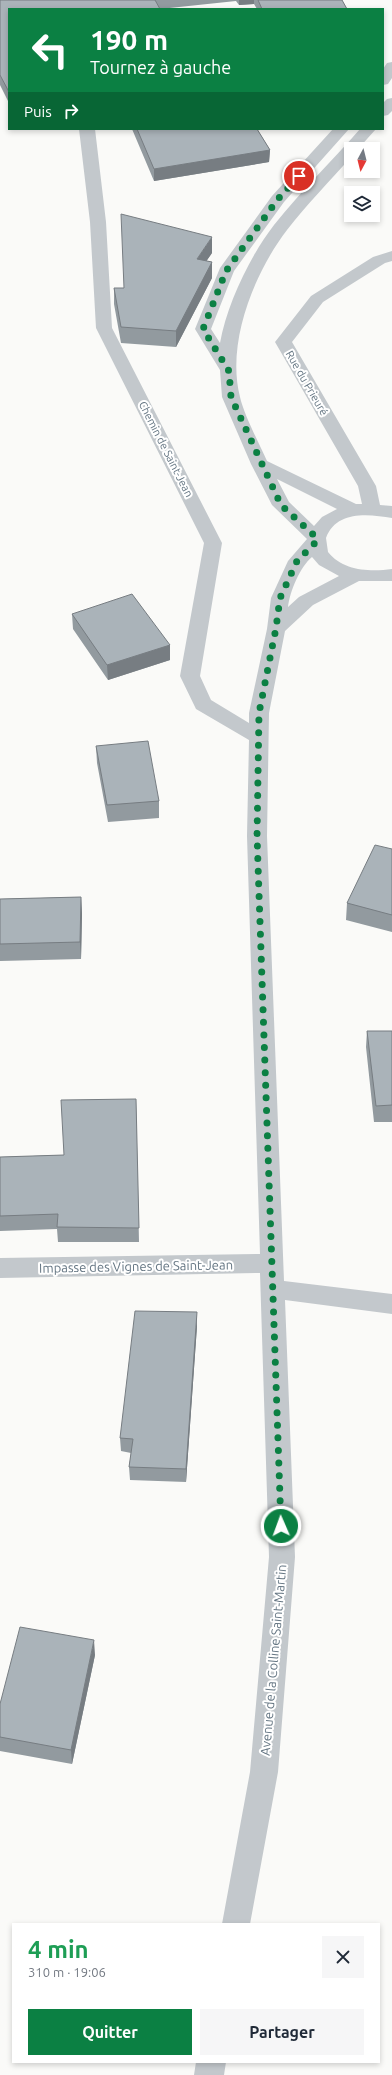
<!DOCTYPE html>
<html lang="fr">
<head>
<meta charset="utf-8">
<style>
  :root { --surface:#fff; --page:#f6f6f7; --text:#1f2937; --muted:#747a83; --accent:#0b8043 }
  body { margin:0; font-family:Ubuntu,sans-serif; background:var(--page); color:var(--text); height:100vh; display:flex; flex-direction:column; font-size:15px; white-space:nowrap }
  * { box-sizing:border-box; margin:0 }
  p { font-size:13px; color:var(--muted) }
  .icon { flex:none; width:22px; height:22px; fill:none; stroke:currentColor; stroke-width:2; stroke-linecap:round; stroke-linejoin:round }
  .map { position:relative; flex:1; overflow:hidden }
  .side { position:absolute; left:12px; top:1923px; width:368px; height:140px; display:flex; flex-direction:column; background:var(--surface); border-radius:0px; box-shadow:0 2px 6px #0003 }
  .side>* { flex:none }
  .top-card { position:absolute; left:8px; top:8px; width:376px; height:122px; border-radius:0px; box-shadow:0 2px 6px #0003; background:#0b8043; color:#fff; overflow:hidden }
  .needle { width:26px; rotate:187deg }
  .fabs { position:absolute; left:344px; top:142px; display:grid; gap:8px }
  .fabs a { display:grid; place-items:center; width:36px; height:36px; border-radius:0px; background:var(--surface); box-shadow:0 2px 6px #0003; font-size:20px }
  .pin { position:absolute; display:grid; place-items:center; width:34px; height:34px; color:#fff; margin:-17px; border:2px solid #fff; border-radius:50%; box-shadow:0 1px 4px #0007 }
  .me { position:absolute; width:44px; margin:-22px; rotate:358deg; stroke-linejoin:round; filter:drop-shadow(0 0 3px #0008) }
  .turn { display:flex; align-items:center; gap:14px; height:84px; padding:0 16px; font-size:18px }
  .turn .icon { width:52px; height:52px; stroke-width:2.5 }
  .turn b { display:block; font-size:28px; line-height:34px }
  .then { display:flex; align-items:center; height:38px; padding:0 16px; background:#0003; gap:8px; font-size:15px }
  .round { display:grid; place-items:center; flex:none; width:42px; height:42px; border-radius:0px; background:var(--page) }
  .head { display:flex; align-items:center; justify-content:space-between; height:68px; padding:0 16px }
  h1 { font-size:24px; font-weight:700; line-height:30px; color:#1e9e55 }
  .cta { display:flex; gap:8px; margin-top:auto; padding:8px 16px }
  .cta a { flex:1; height:46px; border-radius:0px; background:var(--accent); color:#fff; font-size:16px; font-weight:700; line-height:46px; text-align:center }
  .cta a+a { background:var(--page); color:var(--text) }
  .map>svg:first-child { display:block }
  .lines { fill:none; stroke-linecap:round; stroke-linejoin:round }
  .minor { fill:#c3c8cc; fill-rule:evenodd }
  .wall { fill:#929a9f }
  .shaded-wall { fill:#777d82 }
  .building { fill:#aab3b9; stroke:#777d82 }
  .route { stroke:#0b8043; stroke-width:7; stroke-dasharray:0 12.6 }
  .labels { text-anchor:middle; dominant-baseline:central; stroke-width:4; stroke-linejoin:round; paint-order:stroke }
  .far-street-label { font-size:11px; fill:#657683; stroke:#fff }
  .street-label { font-size:13px; fill:#657683; stroke:#fff }
</style>
</head>
<body>
<div class="map">
<svg width="392" height="2075" viewBox="0 0 392 2075">
  <rect width="100%" height="100%" fill="#fafaf8"/>
  <g class="lines">
    <path class="minor" d="M392 62V78L388 84 383 85V69L387 63Z
      M392 98V111L388 115 383 116V103L387 99Z
      M79 129H95L106 222 112 328 222 543 200 676 211 700 249 723V713L267 629 271 598 288 561 307 539 272 505 251 464 222 397 220 370 195 329 220 268 272 196 333 129H349L284 202 234 271 211 329 220 343C227 304 250 256 274 225 301 191 332 161 360 129H376L358 149H351V157C330 181 306 205 287 230 254 273 226 343 240 397 244 415 259 443 267 461L356 504H362L358 486 275 342 311 296 373 257 392 251V261L385 263 323 302 292 342 376 486 380 505 392 506V518C369 514 336 510 326 538L328 552C343 571 370 572 392 569V581H359L313 605 285 631 269 713 267 836 284 1281 392 1294V1314L285 1300 295 1557 278 1772 250 1924H222L250 1772 269 1557 260 1273 0 1278V1258L260 1254 247 836 249 740 196 709 180 676 204 543 96 328 90 222ZM277 479 337 509 322 517 314 526 289 502ZM312 557 319 565 339 576 299 597 288 607C290 591 300 567 312 557Z
      M196 2062H226L224 2075H194Z"/>
  </g>
  <path class="wall" d="M0 0H342L347 9H257L254 4 239 5 236 1 160 9H9V103L0 85Z
    M132 129H257L270 150 269 162 154 181Z
    M212 253 206 261 212 262V278L176 347 121 343 114 304V288H124Z
    M72 614 170 645V660L108 680 73 629Z
    M96 746 159 801V818L108 822 97 763Z
    M392 849V932L346 920 347 903Z
    M81 897 82 914 81 959 0 961V899Z
    M367 1031H392V1122H374L366 1047Z
    M136 1099 139 1242H58L57 1229 0 1231V1157L64 1155Z
    M197 1326 186 1482 130 1480 129 1467 131 1453 121 1451 120 1438Z
    M95 1655 72 1764 0 1751V1704Z"/>
  <path class="shaded-wall" d="M239 0H254V4L239 5Z
    M270 150 269 162 154 181V169Z
    M212 237V253L197 275V259Z
    M212 262V278L176 347V331Z
    M170 645V660L108 680 107 665Z
    M81 897 82 914 81 959 80 942Z
    M197 1312V1326L186 1482V1469Z
    M94 1640 95 1655 72 1764 71 1750Z"/>
  <path class="building" d="M0 0H155L160 9H9V92L0 75Z
    M258 0H342L347 9H262Z
    M137 129H257L270 150 154 169Z
    M121 214 212 237 197 259 212 262 176 331 121 327 114 288H124Z
    M132 594 170 645 107 665 72 614Z
    M148 741 159 801 107 805 96 746Z
    M375 845 392 849V915L347 903Z
    M81 897 80 942 0 944V899Z
    M367 1031H392V1105L376 1106Z
    M136 1099 139 1228 57 1227 58 1214 0 1216V1157L64 1155 61 1100Z
    M135 1311 197 1312 186 1469 129 1467 133 1439 120 1438Z
    M20 1627 94 1640 71 1750 0 1737V1704Z"/>
  <g class="lines">
    <path class="route" d="M281 1526 257 836 259 713 276 628 280 598 297 561 316 542 317 538 281 505 231 397 229 371 203 329 226 271 278 199 299 176"/>
  </g>
  <g class="labels">
    <g class="far-street-label">
      <text transform="translate(307 383) rotate(60)">Rue du Prieuré</text>
      <text transform="translate(166 449) rotate(63)">Chemin de Saint-Jean</text>
    </g>
    <g class="street-label">
      <text transform="translate(136 1266) rotate(-1)">Impasse des Vignes de Saint-Jean</text>
      <text transform="translate(273 1660) rotate(-85)">Avenue de la Colline Saint-Martin</text>
    </g>
  </g>
</svg>
<div class="fabs">
<a><svg class="needle" viewBox="-14 -14 28 28"><path d="M0-13l5 13h-10z" fill="#e53935"/><path d="M0 13l5-13h-10z" fill="#747a83"/></svg></a>
<a><svg class="icon" aria-label="layers" viewBox="0 0 24 24"><path d="M12 4l9 5-9 5-9-5zM3 14l9 5 9-5"/></svg></a>
</div>
<div class="pin" style="left:299px;top:176px;background:#d93025"><svg class="icon" aria-label="arrive" viewBox="0 0 24 24"><path d="M6 21V4h12l-3 4 3 4H6"/></svg></div>
<svg class="me" style="left:281px;top:1526px" viewBox="-20 -20 40 40"><circle r="17" fill="#0b8043" stroke="#fff" stroke-width="3"/><path d="M0-11L8 9 0 5-8 9z" fill="#fff"/></svg>
<div class="top-card">
<div class="turn"><svg class="icon" aria-label="left" viewBox="0 0 24 24"><path d="M17 20v-9H6M10 6l-5 5 5 5"/></svg><div><b>190 m</b>Tournez à gauche</div></div>
<div class="then">Puis<svg class="icon" aria-label="right" viewBox="0 0 24 24"><path d="M7 20v-9h11M14 6l5 5-5 5"/></svg></div>
</div>
<section class="side">
<div class="head"><div><h1>4 min</h1><p>310 m · 19:06</p></div><a class="round"><svg class="icon" aria-label="close" viewBox="0 0 24 24"><path d="M6 6l12 12M18 6L6 18"/></svg></a></div>
<div class="cta"><a>Quitter</a><a>Partager</a></div>
</section>
</div>
</body>
</html>
